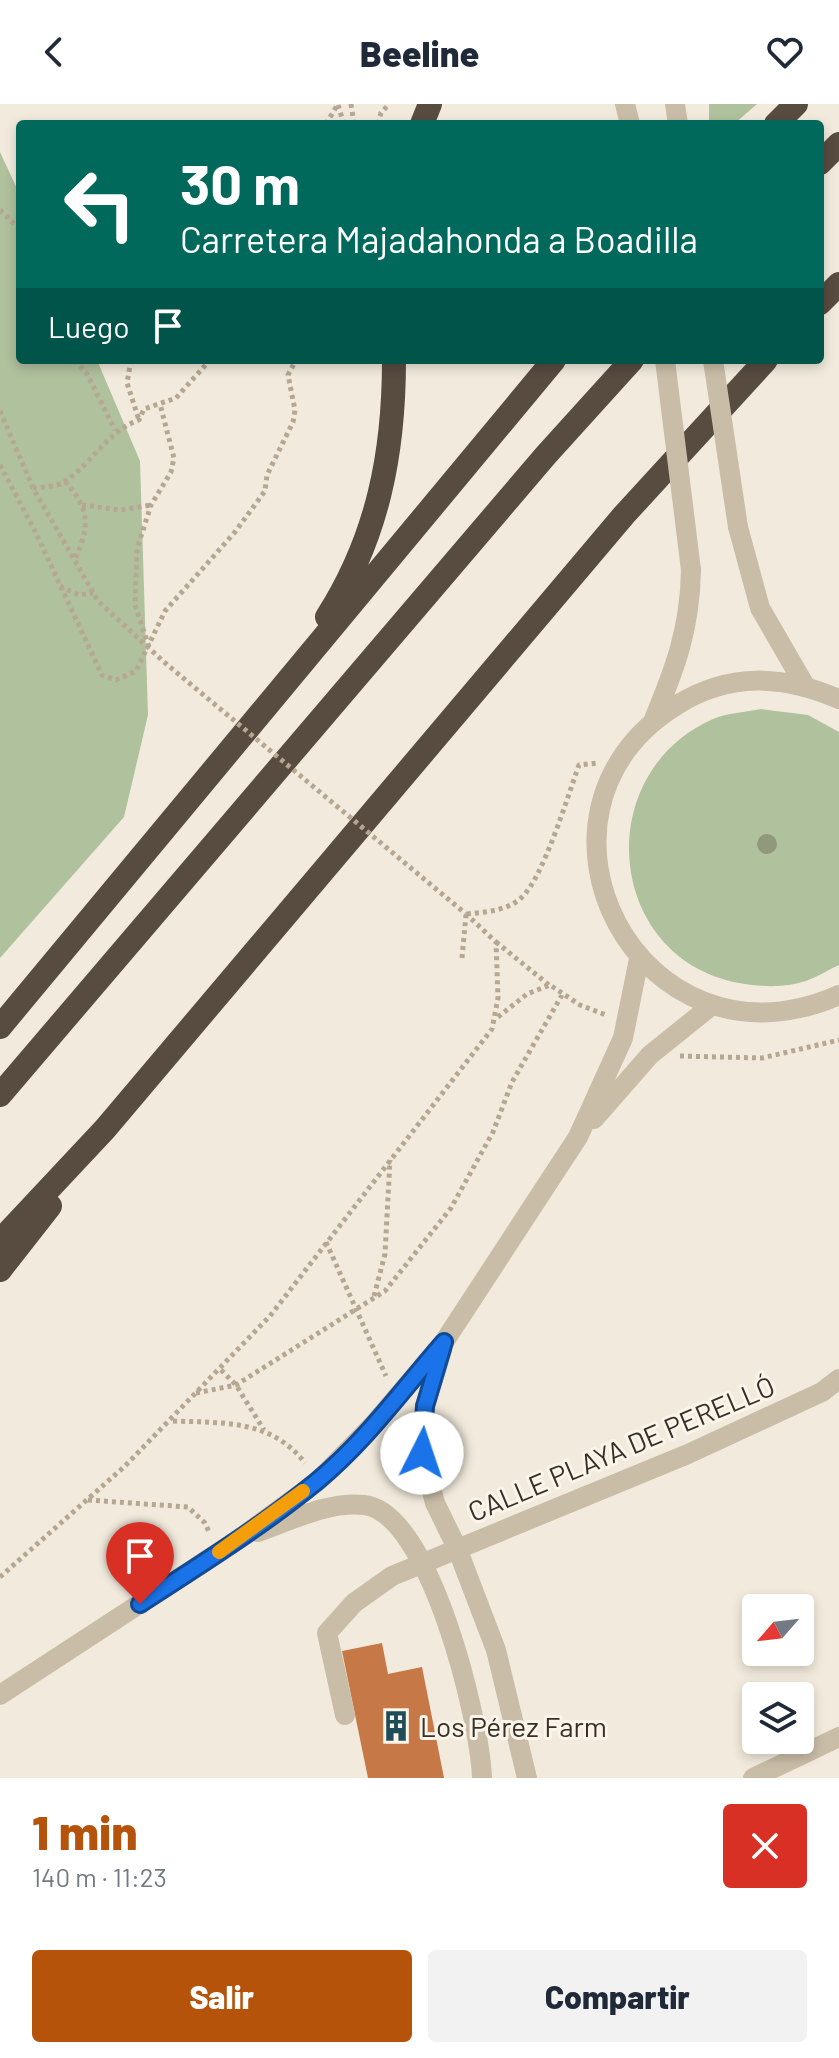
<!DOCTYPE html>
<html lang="es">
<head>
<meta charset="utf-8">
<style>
  :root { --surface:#fff; --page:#f2f2f3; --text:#1f2937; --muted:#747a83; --accent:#b45309 }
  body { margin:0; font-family:Barlow,sans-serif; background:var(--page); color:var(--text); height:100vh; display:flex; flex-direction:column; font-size:30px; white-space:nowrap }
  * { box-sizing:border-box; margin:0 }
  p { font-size:26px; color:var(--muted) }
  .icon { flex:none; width:44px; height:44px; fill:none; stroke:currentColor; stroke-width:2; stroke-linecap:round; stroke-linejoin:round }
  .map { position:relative; height:1674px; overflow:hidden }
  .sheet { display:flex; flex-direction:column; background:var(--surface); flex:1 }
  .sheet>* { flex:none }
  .guide { position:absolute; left:16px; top:16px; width:808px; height:244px; border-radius:8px; box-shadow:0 4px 12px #0003; background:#00695c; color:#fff; overflow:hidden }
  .needle { width:52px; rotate:242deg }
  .tools { position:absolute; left:742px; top:1490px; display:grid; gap:16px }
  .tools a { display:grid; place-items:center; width:72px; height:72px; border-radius:8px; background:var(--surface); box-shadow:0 4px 12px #0003; font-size:40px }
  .pin { position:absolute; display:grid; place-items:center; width:68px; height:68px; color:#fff; margin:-82px -34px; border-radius:50% 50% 50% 0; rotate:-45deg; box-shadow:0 0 8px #0007 }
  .pin .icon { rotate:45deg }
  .me { position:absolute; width:88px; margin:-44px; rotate:4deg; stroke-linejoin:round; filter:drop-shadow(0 0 6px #0008) }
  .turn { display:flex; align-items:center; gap:28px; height:168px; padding:0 32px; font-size:36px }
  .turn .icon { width:104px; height:104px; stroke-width:2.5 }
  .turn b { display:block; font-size:56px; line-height:68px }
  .then { display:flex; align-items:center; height:76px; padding:0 32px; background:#0003; gap:16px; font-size:30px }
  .round { display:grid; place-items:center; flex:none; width:84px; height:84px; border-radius:8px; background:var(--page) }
  .summary { display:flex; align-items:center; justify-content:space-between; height:136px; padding:0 32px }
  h1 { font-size:48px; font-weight:800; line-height:60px; color:var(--accent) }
  .action { display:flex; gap:16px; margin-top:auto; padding:16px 32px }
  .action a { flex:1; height:92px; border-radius:8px; background:var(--accent); color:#fff; font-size:32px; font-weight:800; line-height:92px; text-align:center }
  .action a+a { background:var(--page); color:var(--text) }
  header { display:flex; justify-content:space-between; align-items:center; height:104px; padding:0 32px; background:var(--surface); font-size:36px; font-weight:800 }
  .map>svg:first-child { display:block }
  .green { fill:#b0c19d }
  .building { fill:#c67847 }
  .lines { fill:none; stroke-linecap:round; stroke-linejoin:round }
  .path { stroke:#b6a793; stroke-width:5; stroke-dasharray:4 4; stroke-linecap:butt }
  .minor { stroke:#cabda8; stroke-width:20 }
  .highway { stroke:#584b40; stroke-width:24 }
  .path-bridge { stroke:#b6a793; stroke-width:5; stroke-dasharray:4 4; stroke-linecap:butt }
  .minor-bridge { stroke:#cabda8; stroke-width:20 }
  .tree { fill:#91997c }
  .route-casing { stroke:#114b97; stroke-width:20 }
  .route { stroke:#1a73e8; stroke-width:14 }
  .slow { stroke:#f59e0b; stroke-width:14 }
  .labels { text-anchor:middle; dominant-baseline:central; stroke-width:6; stroke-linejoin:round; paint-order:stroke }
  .street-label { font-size:28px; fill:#372f29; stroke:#faf4e9 }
  .poi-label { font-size:28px; fill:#372f29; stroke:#faf4e9; text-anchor:start }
</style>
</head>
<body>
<header><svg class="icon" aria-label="back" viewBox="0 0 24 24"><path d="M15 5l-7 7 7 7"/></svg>Beeline<svg class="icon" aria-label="heart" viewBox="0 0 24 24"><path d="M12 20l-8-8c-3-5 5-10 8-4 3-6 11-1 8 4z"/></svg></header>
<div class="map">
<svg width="839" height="1674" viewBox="0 0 839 1674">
  <rect width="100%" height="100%" fill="#f2ebdd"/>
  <path class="green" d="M709 0H757L734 20H709Z
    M0 48 20 91V256H97L140 357 148 611 124 713 0 854Z
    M761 605 808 611 839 628V861C828 866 817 873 806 877 785 884 761 883 739 879 605 854 590 669 713 615 727 609 746 608 761 605Z"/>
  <path class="building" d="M382 1539 388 1570 422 1563 444 1674H368L342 1547Z"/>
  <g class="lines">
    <path class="path" d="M351 0 354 20
      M338 1 344 20
      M326 20 338 0
      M378 20 381 9 389 0
      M0 106 20 126
      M75 256 87 270 115 326
      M131 256 127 279 139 316
      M0 307 33 384 98 497 164 558
      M0 361 34 425 102 571 116 576 136 567 165 507 235 428 265 387 267 371 293 318 295 306 288 271 296 256
      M65 377C90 406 90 422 75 455
      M33 384C42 383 56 383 64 378 93 359 107 327 139 316L144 305 176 294 210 256
      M82 401 120 406 151 401
      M60 482 79 491 93 489
      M149 543 135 501 137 445 151 401 171 368 174 354 160 300
      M467 810C485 808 507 807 521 794 543 775 568 691 579 661L598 659
      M496 838 549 881
      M462 854 466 811
      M498 913 527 890 550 881 580 901 606 911
      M680 952 762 954 839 936
      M326 1138 386 1272
      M374 1192 385 1150 390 1056
      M221 1266 236 1281 264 1326
      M196 1289 236 1281 385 1187 451 1104 493 1028 512 978 562 891
      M173 1317C223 1319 271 1315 305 1359
      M88 1396 188 1403 205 1419 209 1428
      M0 1473 125 1362 270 1212 492 925 498 894 496 838 466 810"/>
    <path class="minor" d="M625 0 630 20
      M675 0 678 20
      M738 423 760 504 804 580
      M839 595C783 571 730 568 677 601 501 710 640 979 839 891
      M654 615C676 562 690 524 691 466
      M594 1015 650 951 711 902
      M442 1246 425 1302 422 1349 435 1399 457 1444 496 1546 527 1674
      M258 1428C290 1417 328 1397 364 1401 430 1408 480 1616 482 1674
      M0 1591 239 1435 318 1377 373 1321 444 1238 578 1033 623 934 639 855
      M345 1611 327 1529 354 1499 392 1472 688 1350 822 1288 839 1275
      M753 1674 839 1633"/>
    <path class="highway" d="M422 20 430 0
      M776 20 796 0
      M820 59 839 40
      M820 199 839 180
      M327 513C378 433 394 349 394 256
      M0 923 554 256
      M0 991 546 351 632 256
      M0 1137 105 1025 624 411 766 256
      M0 1166 50 1102"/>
    <path class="path-bridge" d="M164 558 466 810"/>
    <path class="minor-bridge" d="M665 256 691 466
      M713 256 738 423"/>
  </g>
  <circle class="tree" cx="767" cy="740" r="10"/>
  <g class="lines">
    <defs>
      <path id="route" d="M140 1500C200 1461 261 1423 316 1378 365 1338 403 1285 444 1238L425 1302 422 1349"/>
    </defs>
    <use href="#route" class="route-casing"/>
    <use href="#route" class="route"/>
    <path class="slow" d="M219 1448 303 1387"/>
  </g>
  <defs>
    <symbol id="building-bare" viewBox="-9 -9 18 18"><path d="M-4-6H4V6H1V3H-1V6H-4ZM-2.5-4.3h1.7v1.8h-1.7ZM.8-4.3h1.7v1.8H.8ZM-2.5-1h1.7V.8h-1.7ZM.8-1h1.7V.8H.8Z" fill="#1e4d59" stroke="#faf4e9" stroke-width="2.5" paint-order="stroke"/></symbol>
  </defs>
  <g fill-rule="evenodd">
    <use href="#building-bare" x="374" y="1600" width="44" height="44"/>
  </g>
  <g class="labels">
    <g class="street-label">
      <text transform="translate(621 1344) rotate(-23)">CALLE PLAYA DE PERELLÓ</text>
    </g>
    <g class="poi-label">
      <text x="420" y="1622">Los Pérez Farm</text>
    </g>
  </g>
</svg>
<div class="tools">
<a><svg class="needle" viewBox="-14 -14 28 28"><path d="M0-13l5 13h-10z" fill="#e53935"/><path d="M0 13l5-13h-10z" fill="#747a83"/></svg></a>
<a><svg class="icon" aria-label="layers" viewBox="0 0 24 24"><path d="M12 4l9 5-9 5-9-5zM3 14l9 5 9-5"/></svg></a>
</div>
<div class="pin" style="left:140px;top:1500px;background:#d93025"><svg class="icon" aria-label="arrive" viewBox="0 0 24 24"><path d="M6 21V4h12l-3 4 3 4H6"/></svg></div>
<svg class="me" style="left:422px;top:1349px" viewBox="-20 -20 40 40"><circle r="19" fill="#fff"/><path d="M0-13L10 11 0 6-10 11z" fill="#1a73e8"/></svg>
<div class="guide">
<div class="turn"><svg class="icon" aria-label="left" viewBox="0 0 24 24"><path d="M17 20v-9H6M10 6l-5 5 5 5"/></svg><div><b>30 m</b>Carretera Majadahonda a Boadilla</div></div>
<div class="then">Luego<svg class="icon" aria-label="arrive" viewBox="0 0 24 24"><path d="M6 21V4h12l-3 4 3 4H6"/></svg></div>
</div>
</div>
<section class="sheet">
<div class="summary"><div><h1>1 min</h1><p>140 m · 11:23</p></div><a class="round" style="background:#d93025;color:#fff"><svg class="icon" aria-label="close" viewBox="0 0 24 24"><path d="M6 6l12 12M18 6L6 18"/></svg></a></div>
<div class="action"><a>Salir</a><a>Compartir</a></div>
</section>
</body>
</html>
